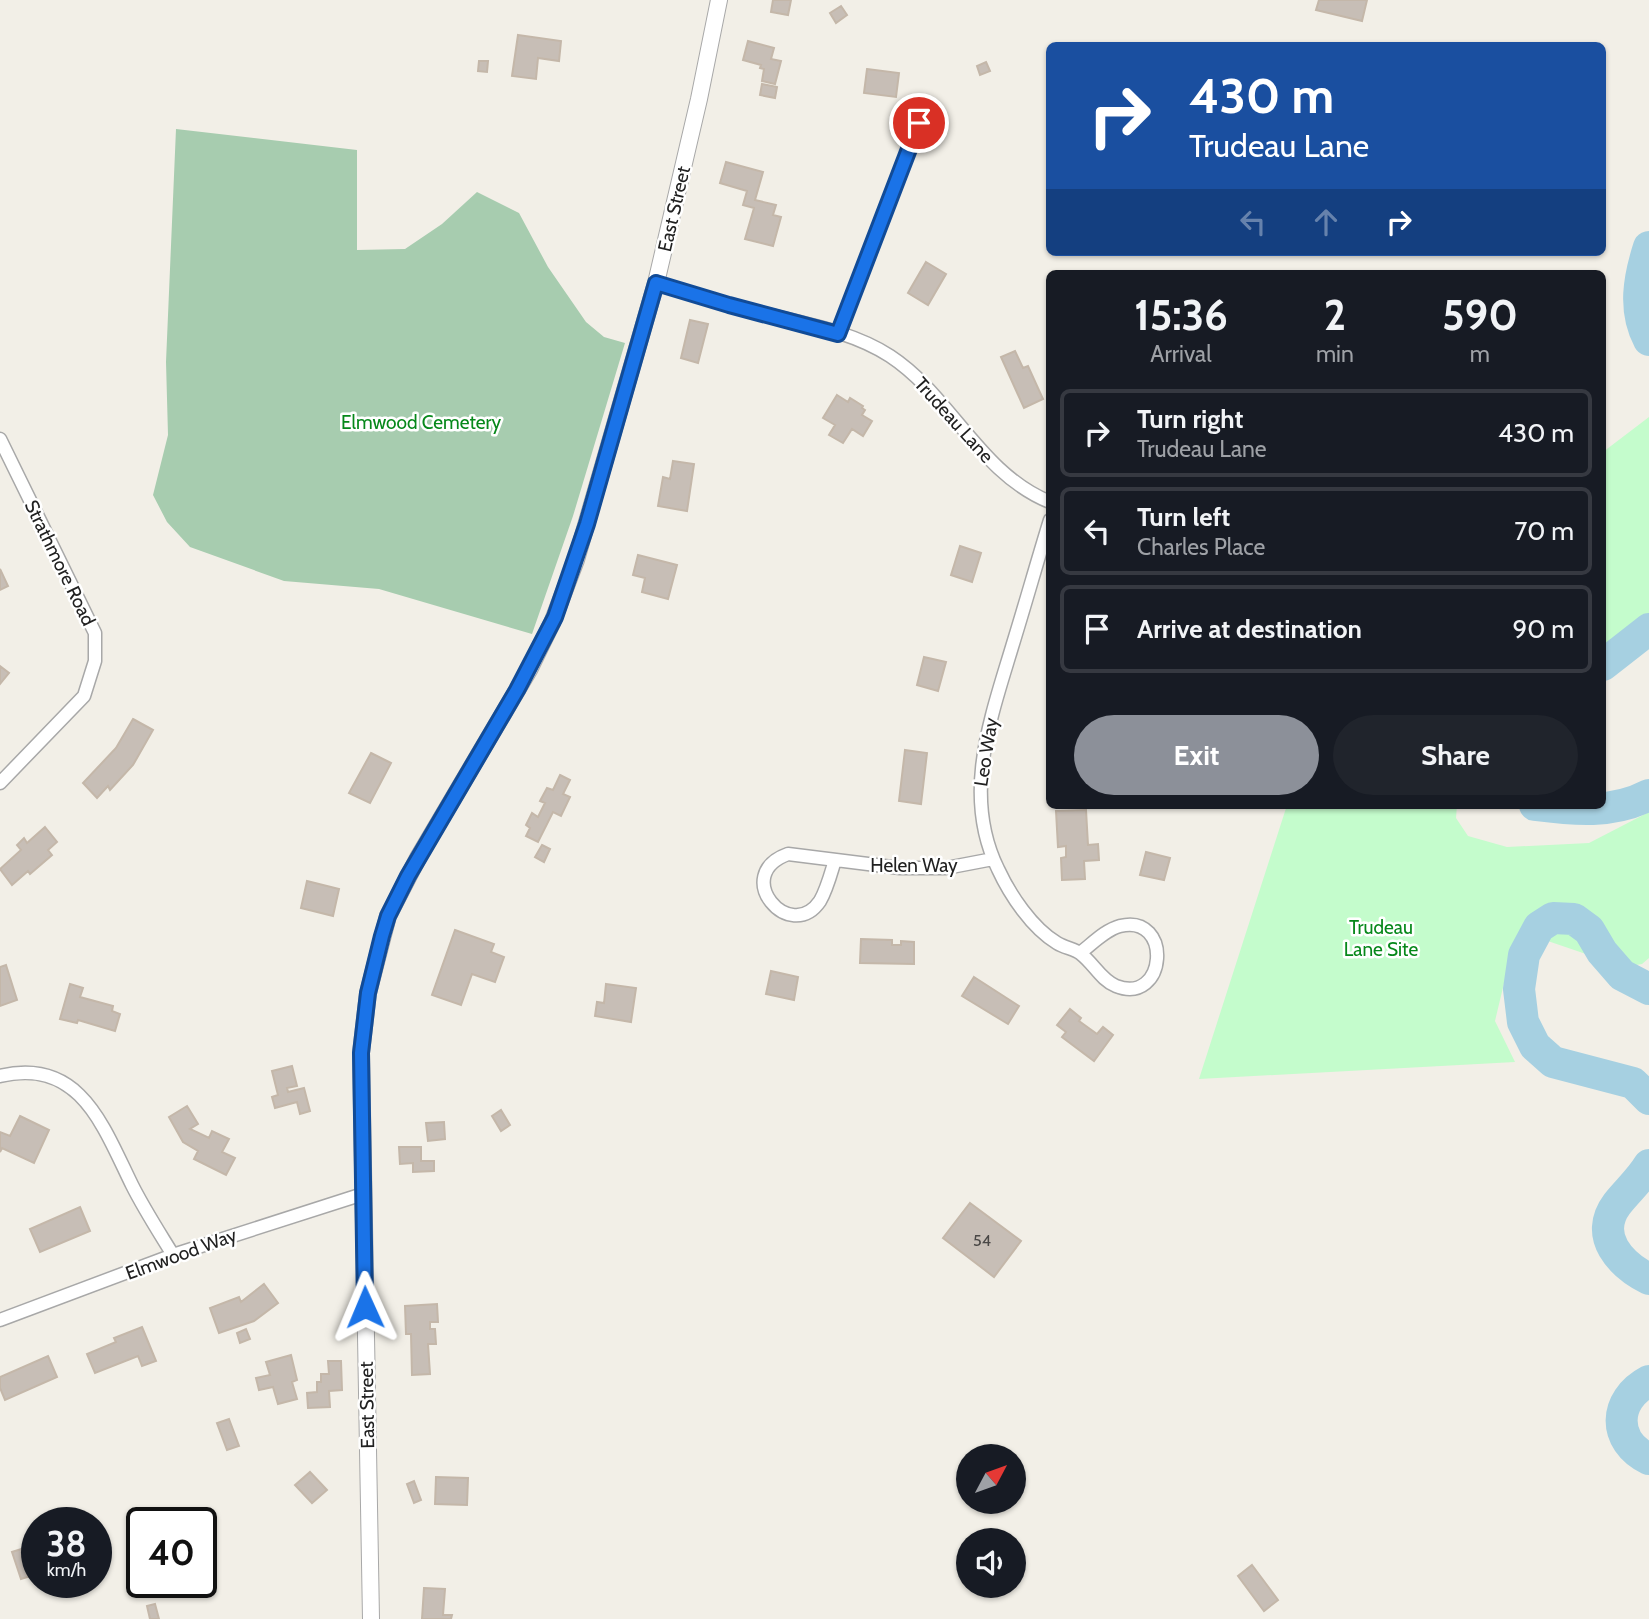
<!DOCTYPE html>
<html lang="en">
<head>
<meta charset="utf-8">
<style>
  :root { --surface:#171b24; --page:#20242c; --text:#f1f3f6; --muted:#9ea1a6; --line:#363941; --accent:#8c9099 }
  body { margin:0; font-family:Cabin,sans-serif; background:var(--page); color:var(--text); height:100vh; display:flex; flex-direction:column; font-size:26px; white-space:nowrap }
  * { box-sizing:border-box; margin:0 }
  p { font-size:23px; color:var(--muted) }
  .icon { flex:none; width:38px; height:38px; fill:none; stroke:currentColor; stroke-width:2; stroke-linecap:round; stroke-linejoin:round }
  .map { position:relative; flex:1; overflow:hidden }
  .drawer { position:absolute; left:1046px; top:270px; width:560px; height:539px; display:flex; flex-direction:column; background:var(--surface); border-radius:10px; box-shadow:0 2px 5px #0004 }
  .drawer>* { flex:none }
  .banner { position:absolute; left:1046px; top:42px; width:560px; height:214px; border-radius:10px; box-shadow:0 2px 5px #0004; background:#1a4fa0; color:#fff; overflow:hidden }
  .needle { width:46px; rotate:49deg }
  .tools { position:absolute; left:956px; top:1444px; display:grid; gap:14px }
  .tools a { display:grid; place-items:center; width:70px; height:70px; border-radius:50%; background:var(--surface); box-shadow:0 2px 5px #0004; font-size:35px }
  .speed { position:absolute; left:21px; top:1507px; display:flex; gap:14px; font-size:35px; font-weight:700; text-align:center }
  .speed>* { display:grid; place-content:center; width:91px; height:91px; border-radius:50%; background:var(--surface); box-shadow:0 2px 5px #0004; line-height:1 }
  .speed small { font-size:18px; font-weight:400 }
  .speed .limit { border:4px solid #111; border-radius:10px; background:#fff; color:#111 }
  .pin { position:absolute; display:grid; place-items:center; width:60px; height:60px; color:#fff; margin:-30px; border:4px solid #fff; border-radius:50%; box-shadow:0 2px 7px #0007 }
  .me { position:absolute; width:77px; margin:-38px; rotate:359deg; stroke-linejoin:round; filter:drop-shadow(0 0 5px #0008) }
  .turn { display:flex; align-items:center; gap:24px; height:147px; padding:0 28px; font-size:32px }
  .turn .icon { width:91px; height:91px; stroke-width:2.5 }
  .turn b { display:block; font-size:49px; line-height:60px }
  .lanes { display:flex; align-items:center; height:66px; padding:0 28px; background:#0003; justify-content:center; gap:35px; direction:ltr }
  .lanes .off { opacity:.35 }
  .eta { display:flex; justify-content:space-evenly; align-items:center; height:119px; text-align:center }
  .eta b { font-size:42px; font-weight:700; line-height:49px }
  .button { display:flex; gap:14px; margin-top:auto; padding:14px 28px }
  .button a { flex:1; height:80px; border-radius:42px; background:var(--accent); color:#fff; font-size:28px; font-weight:700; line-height:80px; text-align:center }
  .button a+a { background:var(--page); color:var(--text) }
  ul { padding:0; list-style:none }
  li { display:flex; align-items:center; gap:21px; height:88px; margin:0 14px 10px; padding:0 14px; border:4px solid var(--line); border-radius:10px }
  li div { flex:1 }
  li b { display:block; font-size:26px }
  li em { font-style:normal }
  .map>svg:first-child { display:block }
  .cemetery { fill:#a7ccaf }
  .park { fill:#c4fccc }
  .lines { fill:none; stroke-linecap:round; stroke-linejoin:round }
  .river { stroke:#a6d0e1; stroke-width:32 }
  .building { fill:#c7beb6; stroke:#c4b7a9; stroke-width:2 }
  .minor-casing { stroke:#a8a8a8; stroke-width:15 }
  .tertiary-casing { stroke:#a8a8a8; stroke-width:18 }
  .minor { stroke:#fff; stroke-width:12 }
  .tertiary { stroke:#fff; stroke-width:16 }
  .route-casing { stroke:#114b97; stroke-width:18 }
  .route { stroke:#1a73e8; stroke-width:12 }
  .labels { text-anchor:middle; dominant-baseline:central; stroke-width:5; stroke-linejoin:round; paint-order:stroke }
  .number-label { font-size:16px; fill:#4a4846 }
  .street-label { font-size:19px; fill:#212121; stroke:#fff }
  .park-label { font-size:19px; fill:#06881a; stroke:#fff }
</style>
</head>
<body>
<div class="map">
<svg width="1649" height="1619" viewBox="0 0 1649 1619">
  <rect width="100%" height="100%" fill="#f2efe7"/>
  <path class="cemetery" d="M176 129 357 150V250L405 249 442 224 477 192 519 213 548 267 586 322 604 337 625 343 573 516 532 634 379 589 284 581 190 547 167 522 153 495 168 435 166 362Z"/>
  <path class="park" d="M1649 417V631L1603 650V452Z
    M1287 805H1457L1456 818 1468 836 1507 847 1589 843 1649 812V958L1642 964 1624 967 1539 938 1527 942 1511 954 1495 1021 1515 1062 1199 1079Z"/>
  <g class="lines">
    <path class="river" d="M1649 247C1639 278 1633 310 1649 340
      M1603 665 1649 629
      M1535 805C1574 810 1613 814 1649 795
      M1649 989 1622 975 1602 952 1589 930 1574 919 1553 918 1539 927 1524 955 1519 989 1523 1022 1535 1046 1553 1062 1633 1083 1649 1099
      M1649 1165C1640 1180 1627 1191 1617 1204 1593 1236 1621 1265 1649 1279
      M1649 1381C1613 1400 1612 1441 1649 1459"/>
  </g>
  <path class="building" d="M773 0H791L788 15 771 12Z
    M1319 0H1367L1362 21 1316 10Z
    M841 6 847 15 836 23 830 13Z
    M518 35 561 41 559 61 538 58 536 79 512 76Z
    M748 41 774 48 771 59 781 61 775 84 762 81 764 69 760 68 761 65 743 60Z
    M479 61H488L487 72 478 71Z
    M986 62 990 71 980 75 977 66Z
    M867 69 899 73 896 97 864 93Z
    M762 84 777 87 775 98 760 95Z
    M726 162 763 172 755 200 776 205 773 215 781 217 773 246 745 239 754 208 743 205 747 191 720 183Z
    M926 262 946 274 928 305 908 293Z
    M690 320 708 324 698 363 681 358Z
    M1015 351 1023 368 1028 366 1043 399 1024 408 1001 357Z
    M837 395 848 402 850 398 863 406 862 408 865 410 862 415 872 421 863 436 852 429 843 443 829 435 835 425 823 418Z
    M673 461 694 464 687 511 658 506 663 477 670 479Z
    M960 546 981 553 972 582 951 575Z
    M638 555 677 565 668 599 642 592 645 578 633 575Z
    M0 569 8 586 0 590Z
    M924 657 946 662 938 691 917 685Z
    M0 666 9 673 0 684Z
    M133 719 153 730 133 765 110 790 108 786 97 798 83 783 116 748Z
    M905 750 927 753 921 804 899 801Z
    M371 753 391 763 370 803 349 793Z
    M560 775 570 780 563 794 570 797 561 816 553 812 538 842 526 836 530 828 526 825 532 813 538 817 545 803 540 801 547 788 553 790Z
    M1086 810 1088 845 1098 844 1099 860 1084 861 1085 879 1062 880 1061 858 1066 857V846L1058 847 1056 811Z
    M45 827 57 842 48 850 52 855 30 874 28 871 12 885 0 869 21 850 17 845 24 838 27 843Z
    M542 845 550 849 544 862 535 857Z
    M1146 852 1170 858 1164 880 1140 875Z
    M307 881 339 889 333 916 301 908Z
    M455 930 494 944 491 952 504 957 495 982 472 974 461 1005 432 995Z
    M861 939 892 940V945H901V941L914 942V964L860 963Z
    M6 965 17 1000 0 1006V967Z
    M771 971 798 977 794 1000 766 994Z
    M974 977 1019 1006 1008 1024 962 996Z
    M70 984 83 988 80 997 113 1006 112 1011 120 1014 115 1031 78 1020 77 1023 60 1019Z
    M606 984 636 988 631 1022 595 1016 597 1002 604 1003Z
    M1070 1009 1081 1018 1079 1021 1097 1034 1103 1027 1113 1035 1094 1061 1062 1037 1066 1032 1057 1025Z
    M292 1066 297 1086 287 1088 288 1092 304 1088 310 1111 300 1114 297 1102 275 1108 272 1097 278 1095 272 1071Z
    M187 1106 198 1124 190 1129 209 1138 212 1131 229 1139 222 1152 235 1158 226 1175 194 1159 198 1151 183 1142 169 1117Z
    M501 1110 510 1125 501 1131 492 1116Z
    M20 1116 49 1130 34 1163 2 1148 0 1152V1132L10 1136Z
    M444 1122 445 1139 428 1141 426 1123Z
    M399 1147H421V1161H434V1171L413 1172V1163L400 1164Z
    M970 1203 1021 1241 994 1277 943 1238Z
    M80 1207 90 1231 40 1252 30 1229Z
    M264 1284 278 1303 254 1321 219 1333 210 1308 239 1297 241 1302Z
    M437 1304 438 1322H430V1329H435L436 1344H428L430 1374 412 1375 411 1334H406L405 1306Z
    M142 1327 156 1361 142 1366 138 1356 95 1373 87 1354 116 1342 114 1338Z
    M246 1329 250 1339 240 1343 237 1333Z
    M291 1355 297 1380 292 1382 297 1399 278 1404 273 1387 259 1390 256 1378 270 1375 266 1362Z
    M48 1356 57 1377 5 1400 0 1388V1377Z
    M328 1361H341L342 1390 329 1391 330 1407 308 1408 307 1393 317 1392V1382H321V1374H329Z
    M229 1419 239 1446 227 1450 217 1423Z
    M310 1472 327 1490 312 1503 295 1485Z
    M436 1477 468 1478 467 1505 435 1504Z
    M414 1481 421 1500 414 1503 407 1484Z
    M37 1544V1574L21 1579 12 1552Z
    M1252 1565 1278 1600 1264 1611 1238 1576Z
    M424 1588 445 1589 443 1615H452L451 1619H422Z
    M155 1604 159 1619H150L147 1606Z"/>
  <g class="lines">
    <defs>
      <path id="minor" d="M656 283C690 293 724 304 758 312 801 323 852 331 890 356 951 396 980 474 1050 502
        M838 334 919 123
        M0 439 95 633V661L84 696 0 783
        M1050 520C1037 562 1025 605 1012 647 990 720 962 796 998 869 1010 895 1032 928 1057 943 1065 948 1075 949 1081 954 1094 964 1101 980 1116 986 1167 1006 1173 913 1120 926 1105 930 1092 944 1080 953
        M835 860C831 873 827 889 820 901 790 945 730 875 788 854L900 868H946L993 859
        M0 1076C80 1057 103 1126 132 1185 144 1209 159 1232 173 1255
        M0 1320 173 1255 363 1194"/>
      <path id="tertiary" d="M371 1619 361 1053 368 993 388 916 419 856 529 670 552 623 576 560 656 283 699 99 719 0"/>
    </defs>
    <use href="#minor" class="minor-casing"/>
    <use href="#tertiary" class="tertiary-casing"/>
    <use href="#minor" class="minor"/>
    <use href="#tertiary" class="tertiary"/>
  </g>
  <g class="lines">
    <defs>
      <path id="route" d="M365 1307 361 1053 368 993 382 936 388 916 408 876 517 690 555 617 587 524 656 283 729 305 838 334 919 123"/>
    </defs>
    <use href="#route" class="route-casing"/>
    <use href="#route" class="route"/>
  </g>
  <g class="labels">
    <g class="number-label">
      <text x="982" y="1240">54</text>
    </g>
    <g class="street-label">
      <text transform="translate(674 209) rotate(-77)">East Street</text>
      <text transform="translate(954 420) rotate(48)">Trudeau Lane</text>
      <text transform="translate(60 563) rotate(64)">Strathmore Road</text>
      <text transform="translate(986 752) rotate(-81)">Leo Way</text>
      <text x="914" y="865">Helen Way</text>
      <text transform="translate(181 1254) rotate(-20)">Elmwood Way</text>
      <text transform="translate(367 1405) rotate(-91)">East Street</text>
    </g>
    <g class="park-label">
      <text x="421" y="422">Elmwood Cemetery</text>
      <text x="1381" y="927">Trudeau<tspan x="1381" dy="22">Lane Site</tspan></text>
    </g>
  </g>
</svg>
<div class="tools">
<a><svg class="needle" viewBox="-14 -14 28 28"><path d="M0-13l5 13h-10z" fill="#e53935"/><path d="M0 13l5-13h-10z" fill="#9ea1a6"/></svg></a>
<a><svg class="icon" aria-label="sound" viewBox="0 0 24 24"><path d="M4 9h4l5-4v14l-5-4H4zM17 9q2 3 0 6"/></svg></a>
</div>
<div class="speed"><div>38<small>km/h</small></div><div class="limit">40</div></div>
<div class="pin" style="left:919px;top:123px;background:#d93025"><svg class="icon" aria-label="arrive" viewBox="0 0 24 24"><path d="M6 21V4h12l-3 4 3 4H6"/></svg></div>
<svg class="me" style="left:365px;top:1307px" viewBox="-20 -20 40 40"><path d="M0-17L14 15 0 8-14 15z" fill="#1a73e8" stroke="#fff" stroke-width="4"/></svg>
<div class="banner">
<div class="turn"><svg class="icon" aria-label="right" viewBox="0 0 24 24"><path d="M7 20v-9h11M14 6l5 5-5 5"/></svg><div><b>430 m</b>Trudeau Lane</div></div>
<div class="lanes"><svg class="icon off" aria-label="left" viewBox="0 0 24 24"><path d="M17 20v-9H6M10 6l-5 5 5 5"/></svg><svg class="icon off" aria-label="ahead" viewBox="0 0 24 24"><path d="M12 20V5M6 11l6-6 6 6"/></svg><svg class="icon" aria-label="right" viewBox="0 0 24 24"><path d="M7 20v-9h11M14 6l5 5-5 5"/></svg></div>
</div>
<section class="drawer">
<div class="eta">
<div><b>15:36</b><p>Arrival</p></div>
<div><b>2</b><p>min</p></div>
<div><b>590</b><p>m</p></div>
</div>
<ul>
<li><svg class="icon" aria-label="right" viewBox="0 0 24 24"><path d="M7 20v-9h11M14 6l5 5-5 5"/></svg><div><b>Turn right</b><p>Trudeau Lane</p></div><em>430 m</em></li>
<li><svg class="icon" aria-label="left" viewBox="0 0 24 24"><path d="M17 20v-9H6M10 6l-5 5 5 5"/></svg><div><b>Turn left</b><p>Charles Place</p></div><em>70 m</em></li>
<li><svg class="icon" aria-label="arrive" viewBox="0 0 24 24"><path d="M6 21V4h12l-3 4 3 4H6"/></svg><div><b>Arrive at destination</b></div><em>90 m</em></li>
</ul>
<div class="button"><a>Exit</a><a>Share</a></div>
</section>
</div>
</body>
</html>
